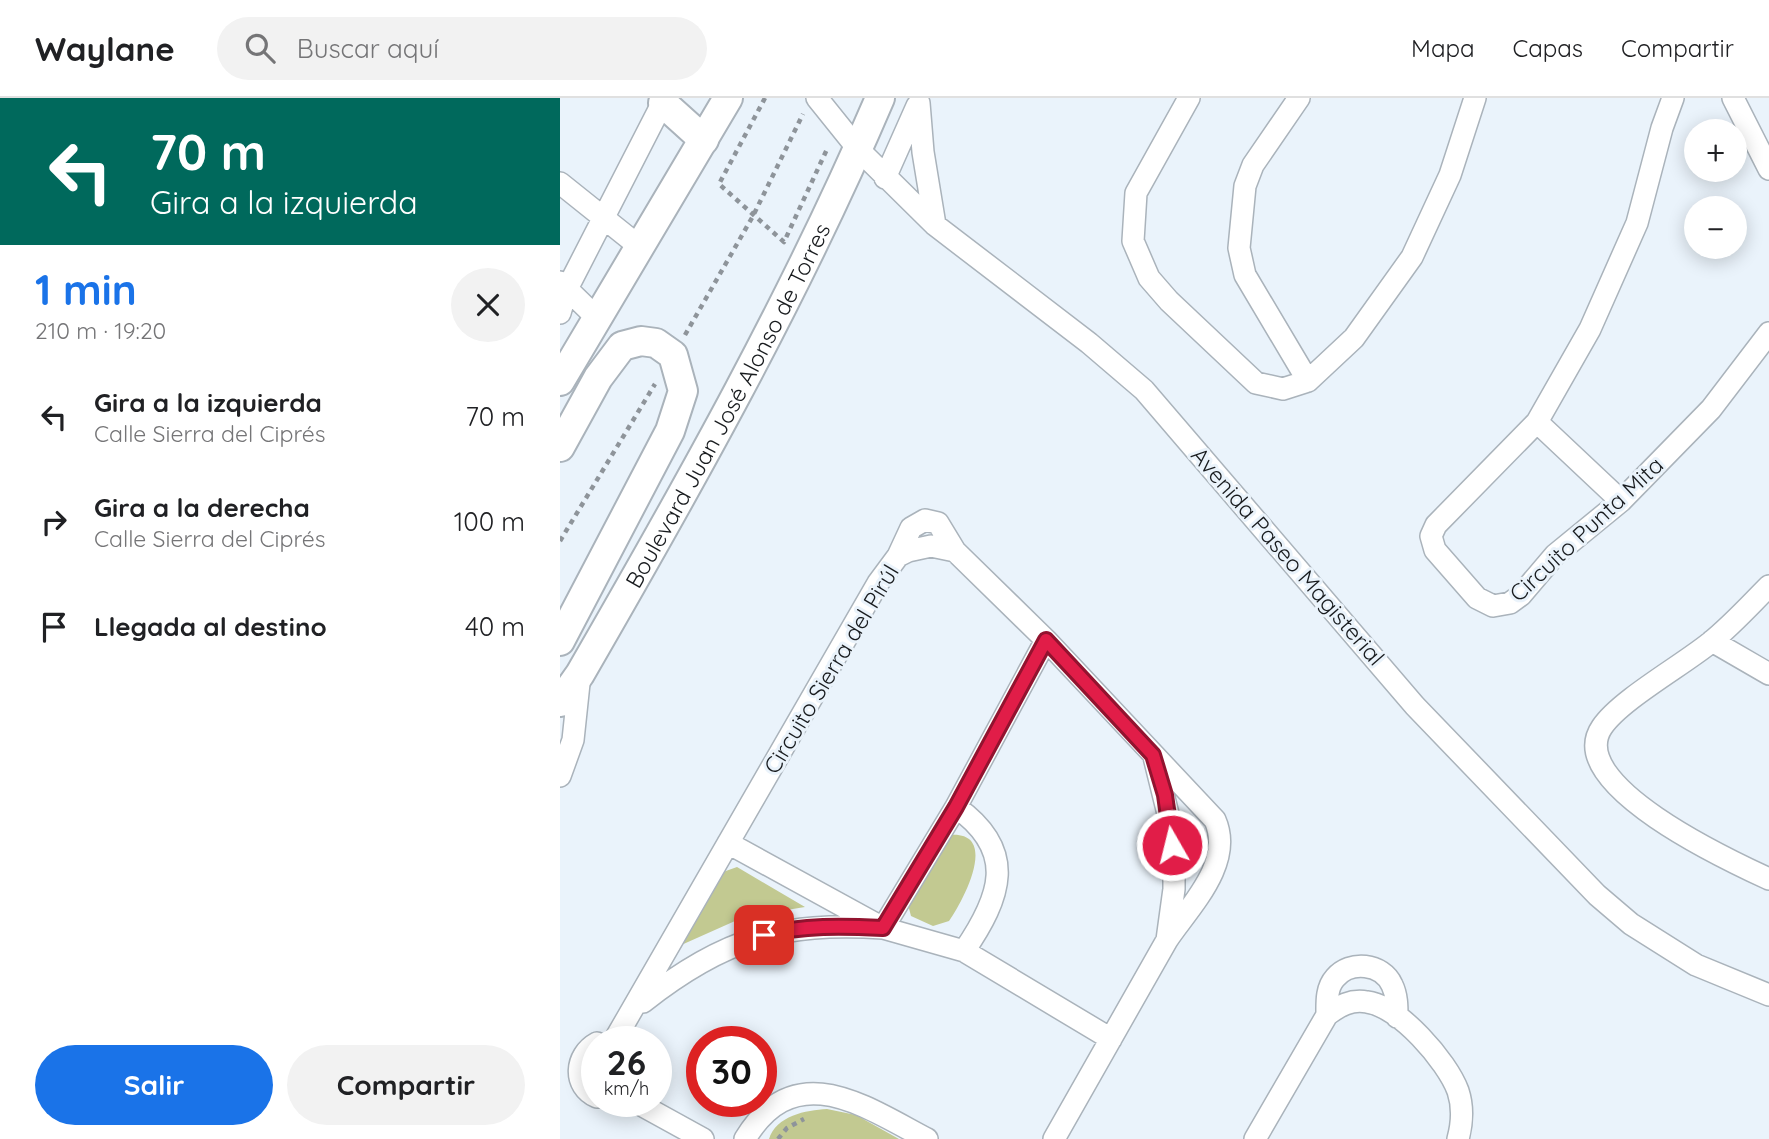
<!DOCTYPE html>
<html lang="es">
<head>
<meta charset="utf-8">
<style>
  :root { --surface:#fff; --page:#f2f2f2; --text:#202124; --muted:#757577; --line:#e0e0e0; --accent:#1a73e8 }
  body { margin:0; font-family:Quicksand,sans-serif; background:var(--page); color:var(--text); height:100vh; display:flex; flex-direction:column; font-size:26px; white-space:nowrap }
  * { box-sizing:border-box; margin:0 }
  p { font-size:23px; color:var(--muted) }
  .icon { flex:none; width:38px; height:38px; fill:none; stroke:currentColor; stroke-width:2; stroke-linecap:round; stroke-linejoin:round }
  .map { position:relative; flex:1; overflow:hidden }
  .sheet { display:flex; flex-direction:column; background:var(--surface); width:560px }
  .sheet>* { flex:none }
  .guide { background:#00695c; color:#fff; overflow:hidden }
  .buttons { position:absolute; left:1124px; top:21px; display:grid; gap:14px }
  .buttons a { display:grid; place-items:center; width:63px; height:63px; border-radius:50%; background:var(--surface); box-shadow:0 4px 18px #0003; font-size:35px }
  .speed { position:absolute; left:21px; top:928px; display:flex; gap:14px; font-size:35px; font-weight:700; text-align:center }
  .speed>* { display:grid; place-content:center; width:91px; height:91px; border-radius:50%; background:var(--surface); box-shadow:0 4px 18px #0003; line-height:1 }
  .speed small { font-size:18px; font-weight:400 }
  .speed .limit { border:10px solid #d22; background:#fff; color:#111 }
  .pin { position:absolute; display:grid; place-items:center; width:60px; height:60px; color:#fff; margin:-30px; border-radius:14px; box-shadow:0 4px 10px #0006 }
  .me { position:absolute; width:77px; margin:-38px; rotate:352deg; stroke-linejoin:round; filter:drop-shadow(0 0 5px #0008) }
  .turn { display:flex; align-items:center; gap:24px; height:147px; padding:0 35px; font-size:32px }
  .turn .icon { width:91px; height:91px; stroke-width:2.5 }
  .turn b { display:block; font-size:49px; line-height:60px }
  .round { display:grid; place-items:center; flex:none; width:74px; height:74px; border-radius:37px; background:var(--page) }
  .head { display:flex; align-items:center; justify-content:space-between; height:119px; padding:0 35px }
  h1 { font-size:42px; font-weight:800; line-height:52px; color:var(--accent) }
  .cta { display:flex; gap:14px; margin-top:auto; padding:14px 35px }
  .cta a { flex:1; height:80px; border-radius:42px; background:var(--accent); color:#fff; font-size:28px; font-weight:800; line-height:80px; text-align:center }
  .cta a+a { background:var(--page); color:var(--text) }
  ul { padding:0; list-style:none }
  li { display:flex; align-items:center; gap:21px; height:105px; padding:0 35px }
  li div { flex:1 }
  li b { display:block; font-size:26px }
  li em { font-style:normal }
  header { display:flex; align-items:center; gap:42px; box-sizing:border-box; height:98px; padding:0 35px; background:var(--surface); border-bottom:2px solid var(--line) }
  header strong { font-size:33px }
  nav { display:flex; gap:38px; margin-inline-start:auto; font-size:24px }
  .search { width:490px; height:63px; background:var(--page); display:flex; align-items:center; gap:18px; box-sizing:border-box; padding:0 24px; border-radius:38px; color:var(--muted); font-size:26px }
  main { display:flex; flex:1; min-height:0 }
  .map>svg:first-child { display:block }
  .green { fill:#c2c991 }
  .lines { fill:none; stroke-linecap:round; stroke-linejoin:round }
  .minor-casing { stroke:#aab3bb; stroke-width:24 }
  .major-casing { stroke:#aab3bb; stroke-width:32 }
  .path { stroke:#8e949a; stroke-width:4.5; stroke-dasharray:5 5; stroke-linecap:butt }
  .minor { stroke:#fff; stroke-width:21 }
  .major { stroke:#fff; stroke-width:28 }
  .route-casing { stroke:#92132f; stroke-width:18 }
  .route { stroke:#e11d48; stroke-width:12 }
  .labels { text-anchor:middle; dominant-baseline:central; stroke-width:6; stroke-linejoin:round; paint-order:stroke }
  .street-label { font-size:23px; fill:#181b1e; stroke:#eaf3fb }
</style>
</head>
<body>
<header>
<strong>Waylane</strong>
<div class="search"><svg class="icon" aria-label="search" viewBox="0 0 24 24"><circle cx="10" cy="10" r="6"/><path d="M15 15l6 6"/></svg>Buscar aquí</div>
<nav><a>Mapa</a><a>Capas</a><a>Compartir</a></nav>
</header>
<main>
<section class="sheet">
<div class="guide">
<div class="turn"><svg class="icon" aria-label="left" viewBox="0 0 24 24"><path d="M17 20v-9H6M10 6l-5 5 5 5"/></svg><div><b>70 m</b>Gira a la izquierda</div></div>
</div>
<div class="head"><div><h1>1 min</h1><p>210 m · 19:20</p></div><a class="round"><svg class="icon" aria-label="close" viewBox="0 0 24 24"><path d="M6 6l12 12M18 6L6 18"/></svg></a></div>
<ul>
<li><svg class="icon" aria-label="left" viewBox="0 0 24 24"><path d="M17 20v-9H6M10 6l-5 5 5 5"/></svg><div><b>Gira a la izquierda</b><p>Calle Sierra del Ciprés</p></div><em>70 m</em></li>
<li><svg class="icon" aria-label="right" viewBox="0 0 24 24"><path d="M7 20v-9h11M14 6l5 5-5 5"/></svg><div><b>Gira a la derecha</b><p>Calle Sierra del Ciprés</p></div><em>100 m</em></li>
<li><svg class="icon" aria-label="arrive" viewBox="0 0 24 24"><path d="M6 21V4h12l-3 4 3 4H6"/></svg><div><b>Llegada al destino</b></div><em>40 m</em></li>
</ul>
<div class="cta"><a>Salir</a><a>Compartir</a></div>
</section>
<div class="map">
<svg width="1209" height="1041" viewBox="0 0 1209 1041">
  <rect width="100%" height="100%" fill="#eaf3fb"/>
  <path class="green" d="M388 737C442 731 402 805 389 823L373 828 351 818 347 803Z
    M177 769 245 809 184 819 119 848 163 774Z
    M267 1011 296 1017 339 1041H209C216 1018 246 1012 267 1011Z"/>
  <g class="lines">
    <defs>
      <path id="minor" d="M257 0 298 51 375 127 529 245 584 292 855 608 1037 797 1071 826 1136 867 1209 897
        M629 0 576 95 573 143 589 180 609 203 696 285 723 291 748 283 794 240 852 159 890 77 915 0
        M739 0 693 67 685 88 679 150 685 177 748 283
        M1113 0 1102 30 1077 125 1030 231 977 324 876 427 871 438 875 452 917 500 933 508 950 505 961 497 995 457 1061 403 1151 311 1209 235
        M1173 0 1209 71
        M359 5 363 54 375 127
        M325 80 357 8
        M0 85 80 149
        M0 184 38 221
        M0 215 7 191 105 0
        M977 324 1061 403
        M338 458 351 430 365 422 378 425 395 453
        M1209 488C1190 507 1172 527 1151 544 1123 567 1060 602 1042 629 1003 686 1170 763 1209 781
        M1152 543 1209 576
        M0 678 13 642 20 576
        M396 709C458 753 441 799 404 853
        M168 745 323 830 404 853 551 941
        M83 904C164 840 221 824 323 830L396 709 486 542
        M767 917C767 905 766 890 775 880 790 862 822 865 832 887 837 897 837 908 837 919
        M54 943 318 485 338 458 348 453 371 448 395 453 486 542 655 722C674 765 630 808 607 842
        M37 945C15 957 12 988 37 999
        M74 1003 143 1041
        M185 1041C235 958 304 1008 367 1041
        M494 1041 607 842 614 791V765L611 728 594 659
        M695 1041 767 917C779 908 791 901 807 904 839 908 887 963 898 993 903 1008 902 1026 898 1041"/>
      <g id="major">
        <path d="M103 5 144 42"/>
        <path d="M0 283 168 0"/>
        <path d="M0 349 38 280 62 248 81 243 96 245 113 257 123 293 110 333 0 543"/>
        <path id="s1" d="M0 604 20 576C128 389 235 199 320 0"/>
      </g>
    </defs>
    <use href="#minor" class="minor-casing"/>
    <use href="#major" class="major-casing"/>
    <path class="path" d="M205 0 159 86 224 144 268 49
      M125 237 193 118 243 16
      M0 443 95 286
      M218 1041 227 1030 244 1021"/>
    <use href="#minor" class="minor"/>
    <use href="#major" class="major"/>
  </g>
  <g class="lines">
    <defs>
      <path id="route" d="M204 837C244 827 282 828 323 830L396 709 486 542 593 657 605 697 612 747"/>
    </defs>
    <use href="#route" class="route-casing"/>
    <use href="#route" class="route"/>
  </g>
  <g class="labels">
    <g class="street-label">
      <text stroke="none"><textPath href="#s1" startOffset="341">Boulevard Juan José Alonso de Torres</textPath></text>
      <text transform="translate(1026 431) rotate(-43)">Circuito Punta Mita</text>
      <text transform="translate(728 458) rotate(49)">Avenida Paseo Magisterial</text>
      <text transform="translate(271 571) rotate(-59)">Circuito Sierra del Pirúl</text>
    </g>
  </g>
</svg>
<div class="buttons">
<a>+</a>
<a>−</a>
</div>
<div class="speed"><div>26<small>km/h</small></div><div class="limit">30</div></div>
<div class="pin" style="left:204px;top:837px;background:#d93025"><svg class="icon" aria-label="arrive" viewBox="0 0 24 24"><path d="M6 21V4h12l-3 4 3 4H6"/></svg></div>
<svg class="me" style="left:612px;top:747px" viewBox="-20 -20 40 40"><circle r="17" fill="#e11d48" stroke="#fff" stroke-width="3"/><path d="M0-11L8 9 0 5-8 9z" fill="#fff"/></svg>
</div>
</main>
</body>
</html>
